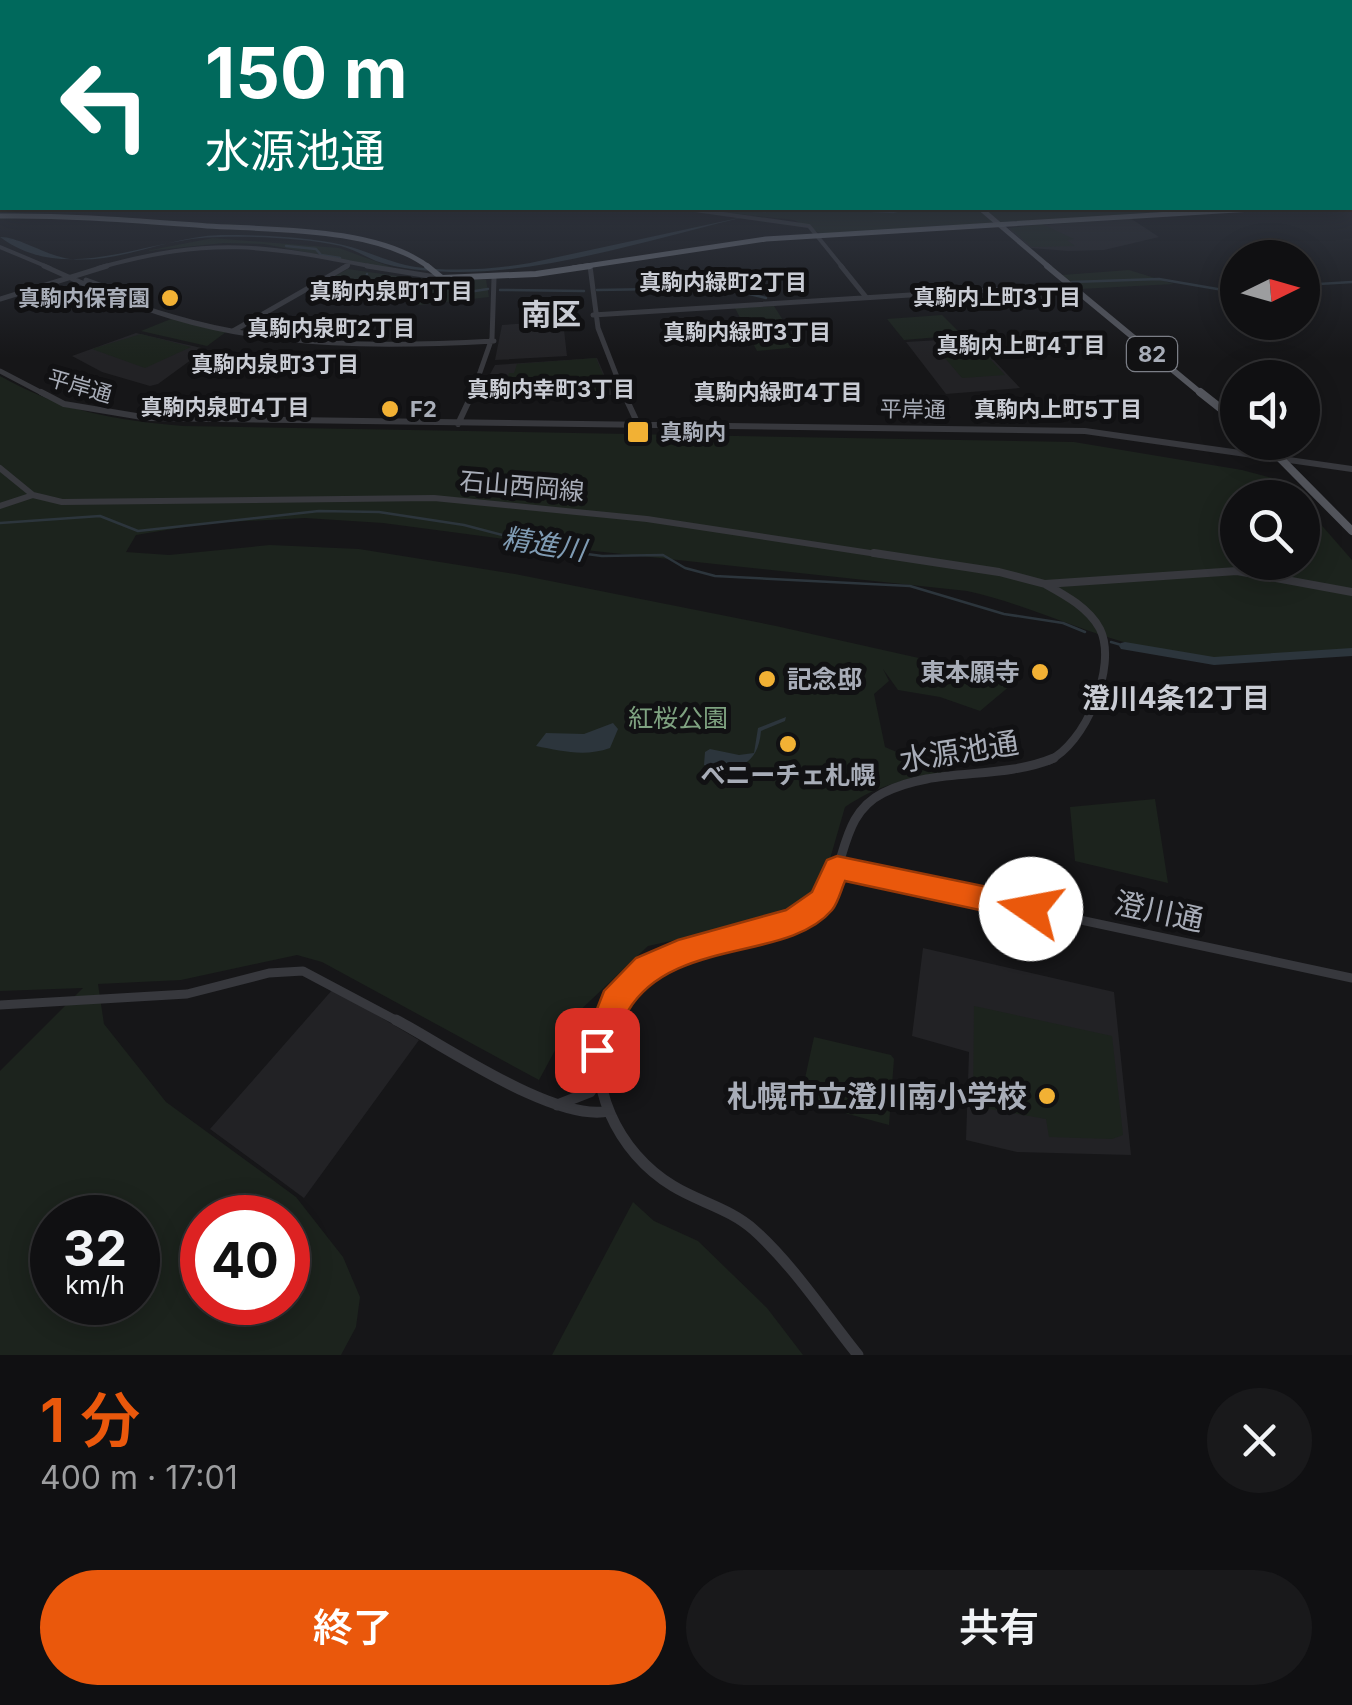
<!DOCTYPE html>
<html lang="ja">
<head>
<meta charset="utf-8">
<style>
  :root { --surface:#101012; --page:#19191b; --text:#f1f3f6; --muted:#9c9d9f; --line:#303032; --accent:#ea580c }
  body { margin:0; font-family:Inter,"Noto Sans JP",sans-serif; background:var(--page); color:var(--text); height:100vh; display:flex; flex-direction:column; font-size:38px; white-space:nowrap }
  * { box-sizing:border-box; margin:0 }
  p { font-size:32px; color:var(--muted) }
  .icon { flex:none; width:55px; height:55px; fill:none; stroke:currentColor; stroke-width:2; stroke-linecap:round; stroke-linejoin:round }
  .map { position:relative; height:1355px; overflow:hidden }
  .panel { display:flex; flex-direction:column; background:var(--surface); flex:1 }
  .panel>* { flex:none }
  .banner { position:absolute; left:0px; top:0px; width:1352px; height:210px; box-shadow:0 5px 25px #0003,0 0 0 2px var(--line); background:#00695c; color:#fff; overflow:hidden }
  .needle { width:65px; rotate:85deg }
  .fabs { position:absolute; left:1220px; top:240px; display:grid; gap:20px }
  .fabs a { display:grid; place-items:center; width:100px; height:100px; border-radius:50%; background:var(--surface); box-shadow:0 5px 25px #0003,0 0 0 2px var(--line); font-size:50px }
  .speed { position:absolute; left:30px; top:1195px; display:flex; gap:20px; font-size:50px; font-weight:700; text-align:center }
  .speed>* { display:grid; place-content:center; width:130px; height:130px; border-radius:50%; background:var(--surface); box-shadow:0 5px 25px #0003,0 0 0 2px var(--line); line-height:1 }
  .speed small { font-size:25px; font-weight:400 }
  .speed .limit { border:15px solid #d22; background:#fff; color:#111 }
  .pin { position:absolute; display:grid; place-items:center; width:85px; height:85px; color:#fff; margin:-42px; border-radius:20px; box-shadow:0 5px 15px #0006 }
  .me { position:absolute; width:110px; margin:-55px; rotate:282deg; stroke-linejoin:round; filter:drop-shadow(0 0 8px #0008) }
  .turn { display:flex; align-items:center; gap:35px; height:210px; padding:0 40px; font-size:45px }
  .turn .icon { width:130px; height:130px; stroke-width:2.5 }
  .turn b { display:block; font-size:70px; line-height:85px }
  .round { display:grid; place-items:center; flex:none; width:105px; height:105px; border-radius:52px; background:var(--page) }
  .headline { display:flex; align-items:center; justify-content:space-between; height:170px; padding:0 40px }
  h1 { font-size:60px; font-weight:600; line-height:75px; color:var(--accent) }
  .primary-button { display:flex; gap:20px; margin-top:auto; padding:20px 40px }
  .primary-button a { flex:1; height:115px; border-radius:60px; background:var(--accent); color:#fff; font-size:40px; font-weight:600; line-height:115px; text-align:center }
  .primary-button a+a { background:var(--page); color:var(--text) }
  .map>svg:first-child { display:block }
  .built { fill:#222225 }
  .green { fill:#1c231d; fill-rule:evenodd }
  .water { fill:#2c353c }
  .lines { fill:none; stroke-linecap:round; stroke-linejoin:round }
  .stream { stroke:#2c353c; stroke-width:2.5 }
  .river { fill:#2c353c; fill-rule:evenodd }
  .minor-far5 { stroke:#37383d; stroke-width:4 }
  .minor-far4 { stroke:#37383d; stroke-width:5 }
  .minor-far3 { stroke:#37383d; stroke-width:6 }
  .minor-far2 { stroke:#37383d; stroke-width:8 }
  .minor-far1 { stroke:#37383d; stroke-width:9 }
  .minor { stroke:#37383d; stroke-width:11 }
  .major-far2 { stroke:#53555c; stroke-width:5 }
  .major-far1 { stroke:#53555c; stroke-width:6 }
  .major { stroke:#53555c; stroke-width:8 }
  .highway-far1 { stroke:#63666e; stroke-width:5 }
  .highway { stroke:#63666e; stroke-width:6 }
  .route { fill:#ea580c; stroke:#983908; stroke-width:2.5 }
  .poi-dot { fill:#f2b134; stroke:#111113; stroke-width:4 }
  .labels { text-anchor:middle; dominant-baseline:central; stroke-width:10; stroke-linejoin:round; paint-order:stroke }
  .far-neighbourhood-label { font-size:22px; font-weight:bold; fill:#c9ccd4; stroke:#111113 }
  .far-poi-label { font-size:22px; font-weight:bold; fill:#a8adb8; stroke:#111113; text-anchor:start }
  .shield { fill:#111113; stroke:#7b7e86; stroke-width:2.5 }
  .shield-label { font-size:22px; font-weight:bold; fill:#a8adb8 }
  .far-street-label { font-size:22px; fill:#a8adb8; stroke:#111113 }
  .street-label { font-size:25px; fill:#a8adb8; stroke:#111113 }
  .poi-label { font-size:25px; font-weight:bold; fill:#a8adb8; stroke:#111113; text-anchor:end }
  .park-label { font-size:25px; fill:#7fa381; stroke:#111113 }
  .water-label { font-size:28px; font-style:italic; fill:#7f9bb3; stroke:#111113 }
  .neighbourhood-label { font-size:28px; font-weight:bold; fill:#c9ccd4; stroke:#111113 }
  .far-district-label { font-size:30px; font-weight:bold; fill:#c9ccd4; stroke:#111113 }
  .near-street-label { font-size:30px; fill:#a8adb8; stroke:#111113 }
  .near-poi-label { font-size:30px; font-weight:bold; fill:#a8adb8; stroke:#111113; text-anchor:end }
</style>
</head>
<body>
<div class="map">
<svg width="1352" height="1355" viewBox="0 0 1352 1355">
  <rect width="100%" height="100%" fill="#161618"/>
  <path class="built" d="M1130 218 1159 237 1104 250 1068 251 1031 248 1008 228Z
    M563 321 567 356 495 360 502 325Z
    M136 333 206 349 158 384 150 386 102 372 72 356Z
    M973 338 1020 388 946 394 906 342Z
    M597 358 613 395 478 396 495 365Z
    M923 948 1114 992 1131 1155 1017 1152 966 1140 969 1052 912 1036Z
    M333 989 419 1040 304 1198 210 1129Z"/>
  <path class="green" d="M687 208H1160L1168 212 822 234 794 220Z
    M1042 224 1074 239 1067 240 1075 246 1032 247 1010 228Z
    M213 238 339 248 402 271 264 244 224 243 146 251Z
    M348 269 410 278 486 280 489 297 419 305 376 293 361 284 329 279Z
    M1129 270 1174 284 1080 289 1062 275Z
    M774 306 800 347 757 351 735 308Z
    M942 315 962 335 904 340 887 319Z
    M171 319 226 332 207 346 141 331Z
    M141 334 191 347 145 368 92 349Z
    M980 348 1005 375 962 378 939 351Z
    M596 358 606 382 603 394H575L576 383 506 386 509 373H514L517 364Z
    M0 376C63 411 112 420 183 426L1074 442 1242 470 1280 480 1297 497 1238 498V562H1302L1303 504 1352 560V651C1291 655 1227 665 1167 653 1098 640 1035 606 967 591L594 551 383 523 305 518 209 523 136 535 126 552 169 555 270 545 359 549 515 574 776 626 1017 680 980 711 940 697 898 690 883 669 889 681 874 694 885 747 945 773C907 778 878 785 845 807L819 897 768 920 648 946 573 1017 539 1080 322 962 297 955 181 980 98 984 104 1024 166 1102 296 1197 343 1257 360 1297 356 1327 341 1355H0V1071L83 988 0 991ZM52 1218H138V1302H52ZM202 1218H288V1302H202Z
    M1155 799 1168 883 1075 861 1070 807Z
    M974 1006 1112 1036 1123 1135 1112 1139 1049 1137 1046 1119 973 1106Z
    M814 1037 891 1055 894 1059 889 1125 800 1101Z
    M633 1202 654 1221 698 1241 767 1308 803 1355H552Z"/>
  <path class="water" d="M785 208C678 229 560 274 451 272 426 271 399 269 376 261 364 256 353 249 341 246 304 238 258 236 220 237 146 237 68 287 0 237 17 236 47 256 70 259 119 264 170 236 221 235 259 235 305 236 343 245 368 251 390 263 416 267 454 272 493 269 530 263Z
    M786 717 785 721 761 731C758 765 738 773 704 765L705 752 710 749 739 755 754 753 758 728Z
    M613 723 618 729 610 748C585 757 561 751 536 746L546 733 584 734Z"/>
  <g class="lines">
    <path class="stream" d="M857 210 893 212 906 208
      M286 246 316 249 321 255 340 258
      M367 274 366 280 409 296
      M1072 282 1159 279 1229 291
      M1302 285 1352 282
      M661 289H721
      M728 289 766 298
      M500 290 584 291
      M597 290 658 289
      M455 294 488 289
      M0 523 100 516 138 531 319 511 379 512 464 525 564 551 602 556 663 555 685 568 715 576 910 586 1004 614 1063 623 1085 632
      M1111 642 1125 646"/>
    <path class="river" d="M0 184H2V188H0Z
      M1125 642 1214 657 1352 648V656L1214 665 1121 649 1119 646 1121 643Z"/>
    <path class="minor-far5" d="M681 208 809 226 843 268
      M0 247 50 268
      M98 268C213 236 264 245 379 268
      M342 268 348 265"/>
    <path class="minor-far4" d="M44 266C86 285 128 304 173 317 277 348 387 347 494 341
      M367 266 442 278
      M590 266 598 328 624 395
      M841 266 866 297
      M86 280 138 299
      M0 299 107 266
      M593 315 1068 285
      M233 331 347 266
      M0 371 46 395
      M472 395 492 338 494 278"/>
    <path class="minor-far3" d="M41 392 64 404 148 418 1085 431 1352 469
      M623 392 637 422
      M458 424 473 392
      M0 468 33 495 62 502 434 498 647 519 890 556
      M0 506 33 495"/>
    <path class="minor-far2" d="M874 553 999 572 1045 584
      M1048 761C1085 745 1118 666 1100 629 1089 608 1065 595 1045 584L1237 571 1352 592"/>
    <path class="minor-far1" d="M837 868 1352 978
      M0 1005 187 994 269 973 303 971 401 1023
      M605 1023C649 924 740 964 810 911 851 880 833 818 883 793 936 766 999 781 1054 758"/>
    <path class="minor" d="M396 1020C447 1047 556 1123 609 1111
      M606 1020C583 1082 618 1153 673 1186 699 1202 731 1209 754 1230 793 1265 825 1314 858 1355
      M557 1105 590 1092 598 1079"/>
    <path class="major-far2" d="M980 208 1050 268"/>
    <path class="major-far1" d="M1047 266 1203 395"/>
    <path class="major" d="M1200 392 1238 422
      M1264 442 1352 531"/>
    <path class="highway-far1" d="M0 216C69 215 138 221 207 226 272 230 378 227 430 268
      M573 268 766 239 1269 208"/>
    <path class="highway" d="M427 266 442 278 536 274 590 266"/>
  </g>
  <linearGradient id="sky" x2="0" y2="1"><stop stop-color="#0c0c0d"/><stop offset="0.47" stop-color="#363c48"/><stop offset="1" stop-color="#363c48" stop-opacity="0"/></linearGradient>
  <rect width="1352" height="358" fill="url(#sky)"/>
  <path class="route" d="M837 856 1031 896 1041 900 1045 909 1041 918 1031 921 845 881C841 890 838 903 832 910 788 962 672 937 628 1011 619 1025 615 1046 609 1062L597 1066 586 1062 581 1050 604 991 636 958 678 940 786 910 812 892 827 860Z"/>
  <g class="poi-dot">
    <circle cx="170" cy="298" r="10"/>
    <circle cx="390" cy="409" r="10"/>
    <rect x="626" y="420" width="24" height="24" rx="5"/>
    <circle cx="1040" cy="672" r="10"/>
    <circle cx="767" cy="679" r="10"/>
    <circle cx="788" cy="744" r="10"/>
    <circle cx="1047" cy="1096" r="10"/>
  </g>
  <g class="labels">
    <g class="far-neighbourhood-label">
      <text x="723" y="282">真駒内緑町2丁目</text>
      <text x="391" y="291">真駒内泉町1丁目</text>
      <text x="997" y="297">真駒内上町3丁目</text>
      <text x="331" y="328">真駒内泉町2丁目</text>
      <text x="747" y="332">真駒内緑町3丁目</text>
      <text x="1021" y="345">真駒内上町4丁目</text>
      <text x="275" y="364">真駒内泉町3丁目</text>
      <text x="551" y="389">真駒内幸町3丁目</text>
      <text x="778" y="392">真駒内緑町4丁目</text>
      <text x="225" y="407">真駒内泉町4丁目</text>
      <text x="1058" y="409">真駒内上町5丁目</text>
    </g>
    <g class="far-poi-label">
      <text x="150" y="298" text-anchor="end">真駒内保育園</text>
      <text x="410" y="409">F2</text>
      <text x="660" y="432">真駒内</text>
    </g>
    <rect class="shield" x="1127" y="337" width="50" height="34" rx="8"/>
    <g class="shield-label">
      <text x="1152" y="354">82</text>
    </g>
    <g class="far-street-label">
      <text transform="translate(80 386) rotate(16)">平岸通</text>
      <text transform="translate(913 409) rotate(1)">平岸通</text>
    </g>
    <g class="street-label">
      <text transform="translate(522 486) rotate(5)">石山西岡線</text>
    </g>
    <g class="poi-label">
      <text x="1020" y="672">東本願寺</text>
      <text x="787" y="679" text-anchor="start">記念邸</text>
      <text x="788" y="775" text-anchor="middle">べニーチェ札幌</text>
    </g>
    <g class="park-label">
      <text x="678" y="718">紅桜公園</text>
    </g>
    <g class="water-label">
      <text transform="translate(544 544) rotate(9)">精進川</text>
    </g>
    <g class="neighbourhood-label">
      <text x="1176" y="698">澄川4条12丁目</text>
    </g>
    <g class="far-district-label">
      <text x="551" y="314">南区</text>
    </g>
    <g class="near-street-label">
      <text transform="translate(959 751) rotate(-9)">水源池通</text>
      <text transform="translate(1159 911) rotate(12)">澄川通</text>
    </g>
    <g class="near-poi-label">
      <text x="1027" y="1096">札幌市立澄川南小学校</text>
    </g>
  </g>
</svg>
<div class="fabs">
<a><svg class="needle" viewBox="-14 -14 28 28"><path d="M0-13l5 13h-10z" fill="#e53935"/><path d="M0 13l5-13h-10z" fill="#9c9d9f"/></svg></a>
<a><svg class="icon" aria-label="sound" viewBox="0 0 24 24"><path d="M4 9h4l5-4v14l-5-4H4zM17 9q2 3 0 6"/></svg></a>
<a><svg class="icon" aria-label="search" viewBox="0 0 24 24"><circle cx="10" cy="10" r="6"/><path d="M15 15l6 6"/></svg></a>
</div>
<div class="speed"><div>32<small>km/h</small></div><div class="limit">40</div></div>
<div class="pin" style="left:597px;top:1050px;background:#d93025"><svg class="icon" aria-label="arrive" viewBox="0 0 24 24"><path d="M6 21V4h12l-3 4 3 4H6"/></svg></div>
<svg class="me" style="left:1031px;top:909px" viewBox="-20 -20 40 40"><circle r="19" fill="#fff"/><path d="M0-13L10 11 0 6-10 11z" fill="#ea580c"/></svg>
<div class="banner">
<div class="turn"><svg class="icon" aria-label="left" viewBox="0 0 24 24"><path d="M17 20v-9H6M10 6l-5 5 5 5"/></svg><div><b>150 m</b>水源池通</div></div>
</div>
</div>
<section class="panel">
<div class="headline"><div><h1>1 分</h1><p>400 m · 17:01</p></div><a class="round"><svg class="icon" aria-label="close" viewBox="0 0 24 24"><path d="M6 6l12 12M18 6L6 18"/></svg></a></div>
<div class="primary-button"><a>終了</a><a>共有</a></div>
</section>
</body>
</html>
